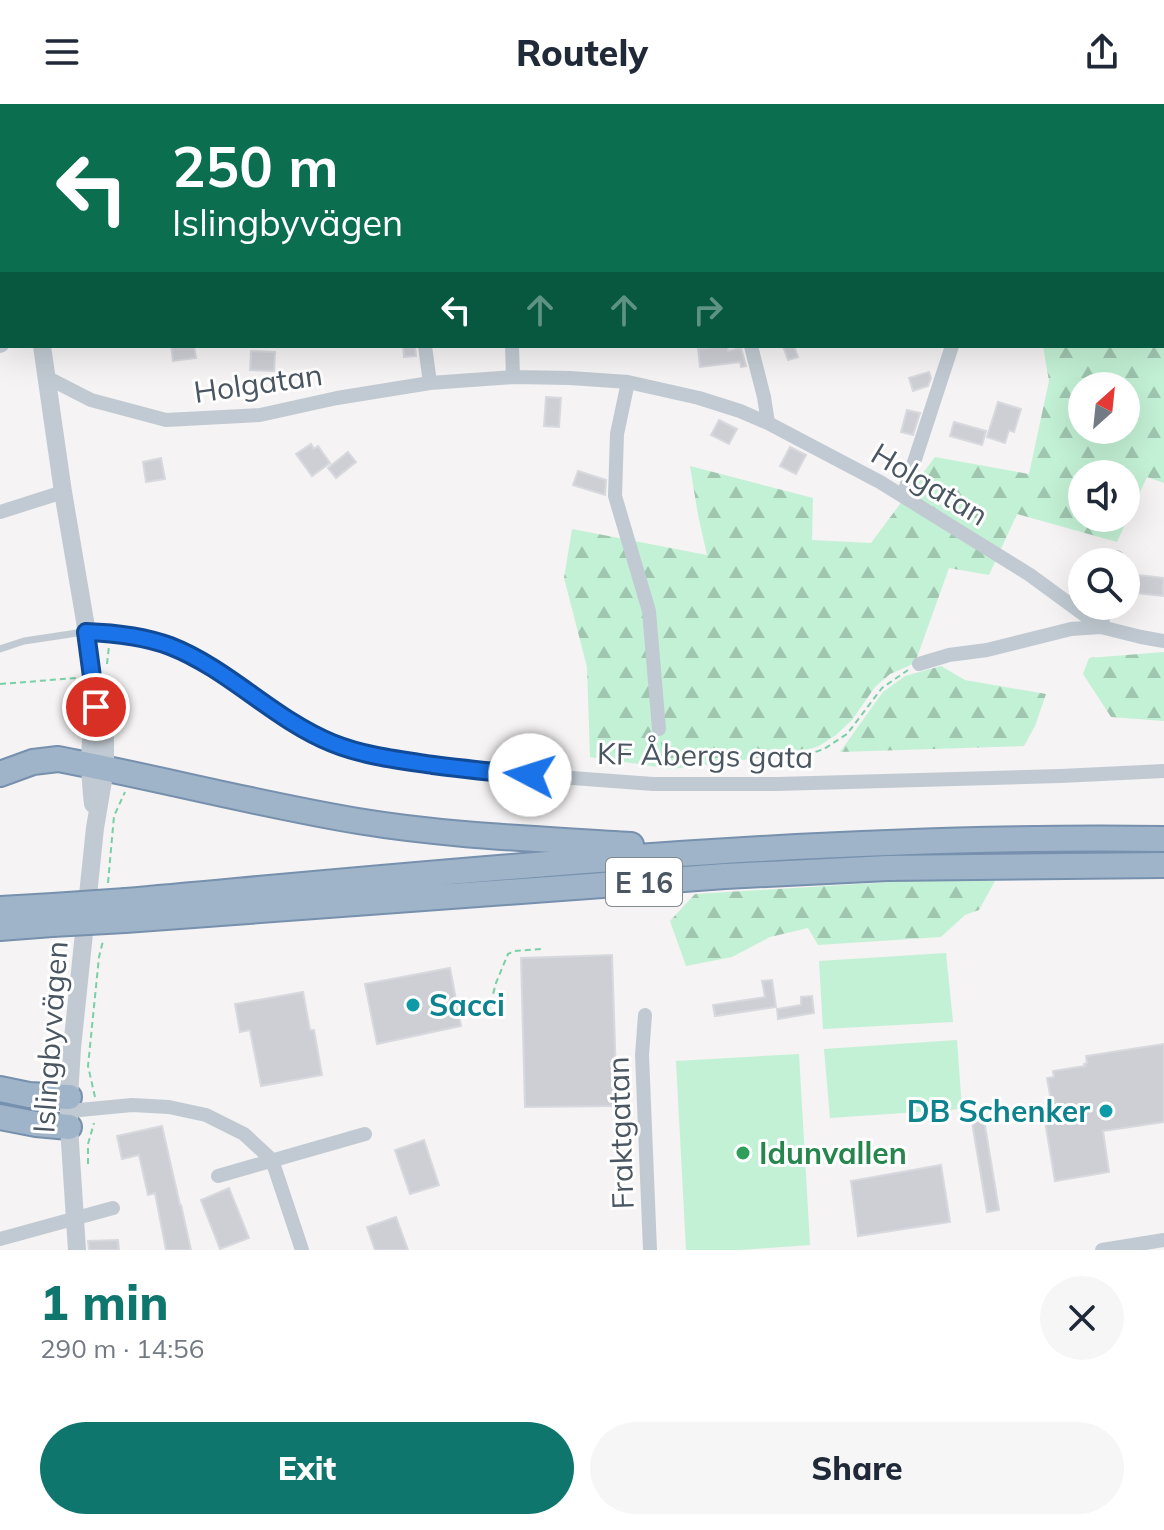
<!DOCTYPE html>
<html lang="en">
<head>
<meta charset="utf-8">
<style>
  :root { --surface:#fff; --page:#f6f6f7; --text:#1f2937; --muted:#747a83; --accent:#0f766e }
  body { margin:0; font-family:Mulish,sans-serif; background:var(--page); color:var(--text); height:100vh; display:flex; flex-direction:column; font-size:30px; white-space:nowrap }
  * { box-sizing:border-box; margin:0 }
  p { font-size:26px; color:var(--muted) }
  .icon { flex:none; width:44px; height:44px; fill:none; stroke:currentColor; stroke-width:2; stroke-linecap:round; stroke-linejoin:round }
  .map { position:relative; height:1146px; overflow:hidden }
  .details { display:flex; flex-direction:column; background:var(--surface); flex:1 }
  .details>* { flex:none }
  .banner { position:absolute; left:0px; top:0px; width:1164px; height:244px; box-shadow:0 8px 32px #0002; background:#0b6e4f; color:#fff; overflow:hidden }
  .needle { width:52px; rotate:27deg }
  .buttons { position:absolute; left:1068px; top:268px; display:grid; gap:16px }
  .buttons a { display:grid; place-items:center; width:72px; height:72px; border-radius:50%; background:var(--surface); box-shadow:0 8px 32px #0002; font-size:40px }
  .pin { position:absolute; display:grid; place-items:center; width:68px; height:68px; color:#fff; margin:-34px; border:4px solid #fff; border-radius:50%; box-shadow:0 2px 8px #0007 }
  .me { position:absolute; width:88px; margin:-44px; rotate:275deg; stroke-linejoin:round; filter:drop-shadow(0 0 6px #0008) }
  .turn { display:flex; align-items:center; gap:28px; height:168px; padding:0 40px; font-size:36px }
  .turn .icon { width:104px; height:104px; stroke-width:2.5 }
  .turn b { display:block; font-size:56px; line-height:68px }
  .lanes { display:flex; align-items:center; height:76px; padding:0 40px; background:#0003; justify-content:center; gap:40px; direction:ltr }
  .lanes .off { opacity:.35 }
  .round { display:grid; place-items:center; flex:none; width:84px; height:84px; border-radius:42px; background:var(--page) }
  .summary { display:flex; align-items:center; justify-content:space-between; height:136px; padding:0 40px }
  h1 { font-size:48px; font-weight:800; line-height:60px; color:var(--accent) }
  .cta { display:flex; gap:16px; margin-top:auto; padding:16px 40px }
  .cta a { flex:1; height:92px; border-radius:48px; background:var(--accent); color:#fff; font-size:32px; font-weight:800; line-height:92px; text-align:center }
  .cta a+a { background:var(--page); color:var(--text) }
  header { display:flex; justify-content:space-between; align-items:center; height:104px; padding:0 40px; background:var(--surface); font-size:36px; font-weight:800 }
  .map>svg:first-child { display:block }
  .green { fill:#c3f1d5 }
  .forest { fill:url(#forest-firs); fill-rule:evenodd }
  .building { fill:#cdcfd5; stroke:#d7d9de; stroke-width:2 }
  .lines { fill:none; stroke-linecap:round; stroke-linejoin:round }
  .trunk-casing { stroke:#7690ad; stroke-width:28 }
  .path { stroke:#7ad0a6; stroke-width:2; stroke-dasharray:6 4; stroke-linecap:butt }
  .service { stroke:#c1cad2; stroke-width:7 }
  .minor { stroke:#c1cad2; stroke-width:14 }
  .tertiary { stroke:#c1cad2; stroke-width:18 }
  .trunk { stroke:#9fb4c9; stroke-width:24 }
  .trunk-bridge-casing { stroke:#7690ad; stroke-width:28; stroke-linecap:butt }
  .trunk-bridge { stroke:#9fb4c9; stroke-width:24 }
  .route-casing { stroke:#114b97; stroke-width:20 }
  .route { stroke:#1a73e8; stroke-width:14 }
  .culture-dot { fill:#0f9aa8; stroke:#fff; stroke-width:3 }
  .leisure-dot { fill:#2e9e5b; stroke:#fff; stroke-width:3 }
  .labels { text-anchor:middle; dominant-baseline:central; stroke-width:6; stroke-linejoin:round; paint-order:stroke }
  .shield { fill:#fff; stroke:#808990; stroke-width:2 }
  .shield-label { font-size:28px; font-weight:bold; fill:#4a5661 }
  .street-label { font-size:30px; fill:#4a5661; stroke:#fff }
  .culture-label { font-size:30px; font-weight:bold; fill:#0d838f; stroke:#fff; text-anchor:start }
  .leisure-label { font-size:30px; font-weight:bold; fill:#27864d; stroke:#fff; text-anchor:start }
</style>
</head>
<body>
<header><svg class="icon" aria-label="menu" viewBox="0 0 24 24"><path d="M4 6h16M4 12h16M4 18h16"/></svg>Routely<svg class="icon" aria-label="share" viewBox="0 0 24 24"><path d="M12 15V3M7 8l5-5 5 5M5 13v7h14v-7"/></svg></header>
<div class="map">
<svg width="1164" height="1146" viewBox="0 0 1164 1146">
  <defs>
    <pattern id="forest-firs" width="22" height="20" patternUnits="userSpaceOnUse" patternTransform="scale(2)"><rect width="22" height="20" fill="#c3f1d5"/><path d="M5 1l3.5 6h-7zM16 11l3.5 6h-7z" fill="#a0c6b0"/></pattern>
  </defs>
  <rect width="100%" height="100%" fill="#f5f3f3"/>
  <path class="green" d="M946 849 953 918 823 925 819 857Z
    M957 936 962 1005 830 1014 824 945Z
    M799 950 810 1141 740 1146H686L676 957Z"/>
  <path class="forest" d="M708 0H1164V379L1147 373 1117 438 1017 410 989 471 949 464 915 559 890 570 875 583 852 616 836 631 819 642 796 649 672 665 590 653 587 563 564 474 572 425 707 451 698 411 690 362 813 394 812 436 871 439 935 353 1029 370 1049 277 1043 242H1162V2H708ZM1082 282H1126V326H1082ZM1082 370H1126V414H1082Z
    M1164 548V617L1111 613 1083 570 1089 554Z
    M941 562 965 576 1046 590 1035 622 1024 642 840 648 883 588 905 572Z
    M940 775 995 777 979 806 965 811 941 833 818 841 808 824 770 833 732 853 686 862 670 817 695 790Z"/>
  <path class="building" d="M171 242H194L196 254 173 257Z
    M403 242H415L416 252 404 253Z
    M727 242 728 247 741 244 746 262 741 263 740 258 700 263 698 245Z
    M783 242H794L798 253 788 256Z
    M251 247 275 248 274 267 250 266Z
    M929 268 931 274 928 282 913 287 909 274Z
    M546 293 561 294 559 323 544 322Z
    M998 298 1021 305 1014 328 1009 326 1005 339 987 333Z
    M907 306 920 309 913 331 901 328Z
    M719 316 737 325 729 340 711 331Z
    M954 318 986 327 982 341 950 332Z
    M311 340 314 345 318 342 330 359 312 372 296 350Z
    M790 343 806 351 796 370 780 362Z
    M348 348 356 358 336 374 328 364Z
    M161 354 165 375 146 378 143 358Z
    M578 367 606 376 605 391 573 381Z
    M1138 471 1164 474 1163 492 1136 489Z
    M612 851 617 1002 525 1003 521 854Z
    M450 864 461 922 377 940 365 880Z
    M772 876 776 903 715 912 713 901 765 893 762 877Z
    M303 888 310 926H314L322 971 261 982 250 926 240 928 235 900Z
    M812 892 814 909 778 915 777 905 801 901V893Z
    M1164 940V1018L1103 1027 1109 1068 1055 1077 1045 1017 1050 1016 1046 997 1051 996 1047 974 1054 973 1053 967 1085 962 1084 960 1087 959 1086 952Z
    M983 1010 999 1106 987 1108 971 1012Z
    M162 1022 180 1101H181L191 1146H166L155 1089 148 1091 139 1051 122 1055 117 1032Z
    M424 1036 439 1081 410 1090 395 1046Z
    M941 1061 950 1118 858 1132 851 1077Z
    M229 1084 249 1134 220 1145 201 1096Z
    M396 1113 408 1146H375L367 1123Z
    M118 1136 119 1146H89L88 1137Z"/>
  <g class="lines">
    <defs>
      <path id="trunk" d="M0 670 33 658 58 655C158 674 257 700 358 717 448 732 540 735 631 741
        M126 797C471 766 817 730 1164 735
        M0 805 53 802
        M125 816 725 772 888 764 1164 761
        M0 824 52 820
        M0 985 29 991 69 993
        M0 1013 36 1020 69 1023"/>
    </defs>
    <use href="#trunk" class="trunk-casing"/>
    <path class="path" d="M65 2 66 0
      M107 560 109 542
      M0 580 76 574
      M662 638 667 667
      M780 665 792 656 824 645 847 630 882 584 908 566
      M108 779 114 712 125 688
      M488 909 496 879 508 850 514 847 542 845
      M95 993 88 962 99 853 103 837
      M88 1060V1040L94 1019"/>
    <path class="service" d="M0 545 24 537 84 528"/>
    <path class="minor" d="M469 0 471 2
      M0 95 2 94
      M0 242 2 241
      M425 242 430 279
      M512 242 513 273
      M751 242 764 293 768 319
      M46 273 91 296 166 316 260 311 337 294 430 279 513 273 570 274 628 278 699 294 740 307 768 319 880 378 1030 471 1101 523 1141 533 1164 537
      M628 278 617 330 615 392 649 507 659 625
      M903 392 952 242
      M0 408 63 388
      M1116 458 1117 453
      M86 528 129 532 170 543 198 556 277 607 331 638 351 645 404 657 477 667 653 680H777L1061 672 1164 667
      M919 560 949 551 987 546 1071 525 1101 523 1106 502
      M645 911 642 951 650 1146
      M69 1007 132 1001 169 1003 206 1011 244 1030 272 1056 302 1146
      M218 1072 365 1030
      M0 1135 113 1104
      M1102 1146 1164 1136"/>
    <path class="tertiary" d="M48 2 49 0
      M42 242 63 388 85 517 96 603 105 636V665L95 724 72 944 69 993V1023L77 1146
      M93 700C89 666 89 640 95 606"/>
    <use href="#trunk" class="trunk"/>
    <defs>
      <path id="trunk-bridge" d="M53 802 126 797
        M52 820 125 816"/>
    </defs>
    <use href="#trunk-bridge" class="trunk-bridge-casing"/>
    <use href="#trunk-bridge" class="trunk-bridge"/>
  </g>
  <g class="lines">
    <defs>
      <path id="route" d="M96 603 86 528C114 529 143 532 170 542 229 565 273 615 332 639 364 652 399 656 433 661 465 665 497 669 530 671"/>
    </defs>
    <use href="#route" class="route-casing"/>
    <use href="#route" class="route"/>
  </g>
  <g class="culture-dot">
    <circle cx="413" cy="901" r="8"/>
    <circle cx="1106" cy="1007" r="8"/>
  </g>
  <circle class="leisure-dot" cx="743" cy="1049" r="8"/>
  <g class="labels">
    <rect class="shield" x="606" y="754" width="76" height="48" rx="6"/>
    <g class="shield-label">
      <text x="644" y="778">E 16</text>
    </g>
    <g class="street-label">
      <text transform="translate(258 279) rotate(-8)">Holgatan</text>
      <text transform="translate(930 380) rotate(31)">Holgatan</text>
      <text transform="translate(705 651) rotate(1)">KF Åbergs gata</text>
      <text transform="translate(50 933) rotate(-86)">Islingbyvägen</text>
      <text transform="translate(620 1029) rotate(-92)">Fraktgatan</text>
    </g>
    <g class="culture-label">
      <text x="429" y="901">Sacci</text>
      <text x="1090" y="1007" text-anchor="end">DB Schenker</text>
    </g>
    <g class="leisure-label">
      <text x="759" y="1049">Idunvallen</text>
    </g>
  </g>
</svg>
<div class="buttons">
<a><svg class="needle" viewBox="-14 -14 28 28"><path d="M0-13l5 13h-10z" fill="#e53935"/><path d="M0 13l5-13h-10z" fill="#747a83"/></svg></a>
<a><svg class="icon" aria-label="sound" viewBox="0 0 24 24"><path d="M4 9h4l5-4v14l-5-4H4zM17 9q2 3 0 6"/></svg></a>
<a><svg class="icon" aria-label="search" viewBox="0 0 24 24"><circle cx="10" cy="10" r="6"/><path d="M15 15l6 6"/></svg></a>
</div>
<div class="pin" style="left:96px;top:603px;background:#d93025"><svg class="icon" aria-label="arrive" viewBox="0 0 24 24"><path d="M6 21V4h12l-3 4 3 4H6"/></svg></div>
<svg class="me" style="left:530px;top:671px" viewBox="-20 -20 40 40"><circle r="19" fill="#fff"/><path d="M0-13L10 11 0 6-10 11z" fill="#1a73e8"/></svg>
<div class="banner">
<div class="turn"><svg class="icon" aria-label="left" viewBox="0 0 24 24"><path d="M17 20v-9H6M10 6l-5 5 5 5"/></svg><div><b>250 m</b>Islingbyvägen</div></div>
<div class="lanes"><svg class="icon" aria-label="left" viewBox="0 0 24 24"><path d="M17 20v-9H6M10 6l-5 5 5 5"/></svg><svg class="icon off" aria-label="ahead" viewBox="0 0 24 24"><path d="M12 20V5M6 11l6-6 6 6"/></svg><svg class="icon off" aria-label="ahead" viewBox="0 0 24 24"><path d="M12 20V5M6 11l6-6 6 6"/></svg><svg class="icon off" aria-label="right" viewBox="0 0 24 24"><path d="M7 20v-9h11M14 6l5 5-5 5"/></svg></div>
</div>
</div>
<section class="details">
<div class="summary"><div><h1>1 min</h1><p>290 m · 14:56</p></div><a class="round"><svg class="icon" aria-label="close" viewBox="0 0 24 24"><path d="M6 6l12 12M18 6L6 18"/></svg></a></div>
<div class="cta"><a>Exit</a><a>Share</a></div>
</section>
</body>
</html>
